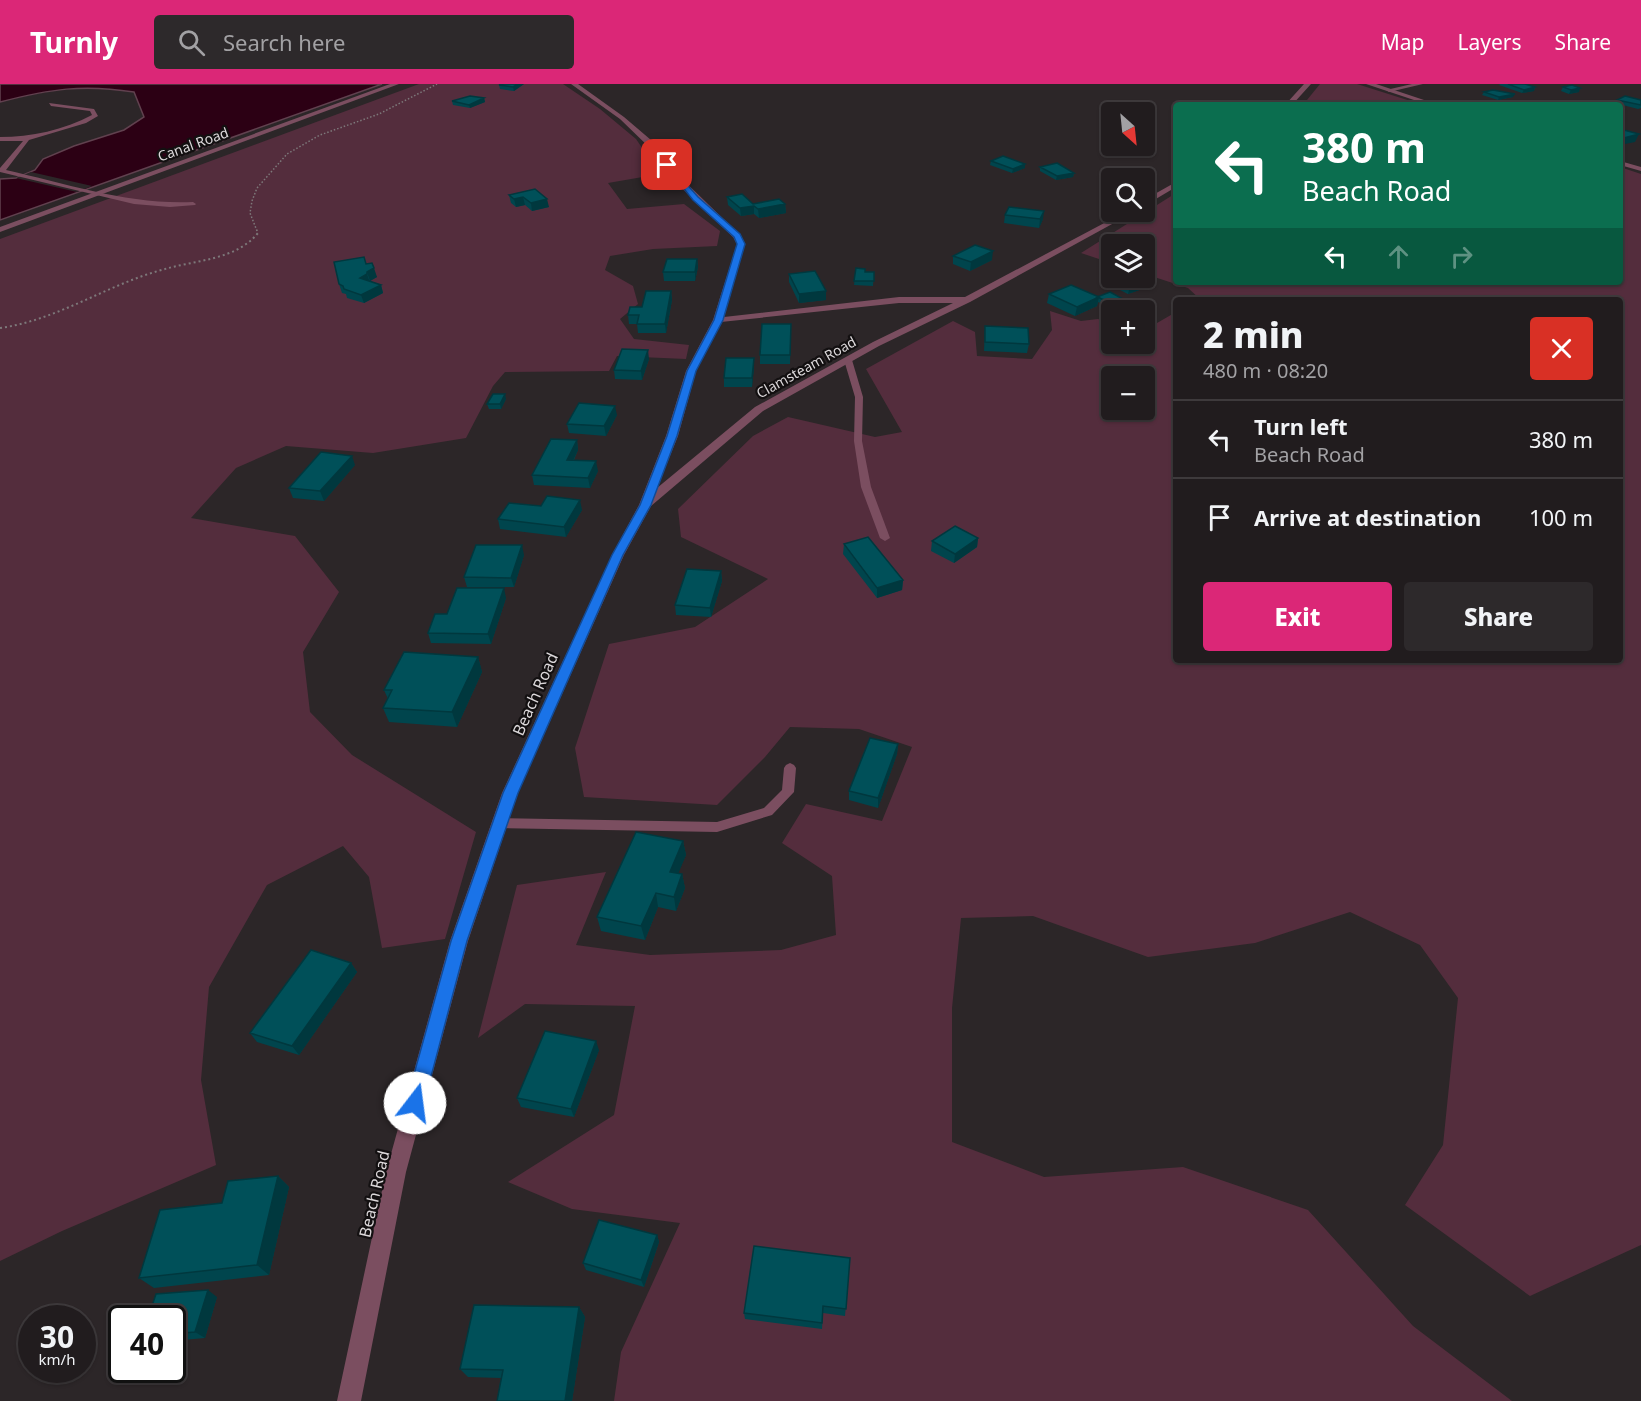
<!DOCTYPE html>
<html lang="en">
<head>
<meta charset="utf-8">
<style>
  :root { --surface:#211c1e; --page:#2d292b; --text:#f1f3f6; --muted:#a2a1a4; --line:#3e3a3c; --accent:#db2777 }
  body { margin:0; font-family:"Noto Sans",sans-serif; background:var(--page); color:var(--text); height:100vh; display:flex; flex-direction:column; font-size:22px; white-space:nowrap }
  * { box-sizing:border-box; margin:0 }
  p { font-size:20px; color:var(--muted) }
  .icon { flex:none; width:33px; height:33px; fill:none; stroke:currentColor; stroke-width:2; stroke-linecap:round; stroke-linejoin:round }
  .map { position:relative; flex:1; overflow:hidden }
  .sheet { position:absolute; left:1173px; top:213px; width:450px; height:366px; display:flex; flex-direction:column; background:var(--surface); border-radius:6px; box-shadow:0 2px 4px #0004,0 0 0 2px var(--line) }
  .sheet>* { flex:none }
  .hud { position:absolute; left:1173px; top:18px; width:450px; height:183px; border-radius:6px; box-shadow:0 2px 4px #0004,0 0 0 2px var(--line); background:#0b6e4f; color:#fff; overflow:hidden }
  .needle { width:39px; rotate:153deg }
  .tools { position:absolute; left:1101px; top:18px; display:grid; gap:12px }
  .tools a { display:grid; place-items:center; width:54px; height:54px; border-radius:6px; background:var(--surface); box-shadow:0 2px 4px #0004,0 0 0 2px var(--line); font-size:30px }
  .speed { position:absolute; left:18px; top:1221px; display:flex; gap:12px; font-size:30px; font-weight:700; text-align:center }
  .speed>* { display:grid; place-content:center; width:78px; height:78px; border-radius:50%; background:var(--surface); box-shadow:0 2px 4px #0004,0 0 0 2px var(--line); line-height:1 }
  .speed small { font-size:15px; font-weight:400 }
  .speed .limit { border:3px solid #111; border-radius:9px; background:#fff; color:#111 }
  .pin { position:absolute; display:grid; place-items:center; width:51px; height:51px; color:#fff; margin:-26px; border-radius:12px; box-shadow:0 3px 9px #0006 }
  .me { position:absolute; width:66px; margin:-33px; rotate:15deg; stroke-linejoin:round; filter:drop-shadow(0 0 4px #0008) }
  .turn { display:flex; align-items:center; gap:21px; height:126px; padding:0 30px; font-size:27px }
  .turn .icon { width:78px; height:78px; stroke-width:2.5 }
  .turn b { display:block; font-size:42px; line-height:51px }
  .lanes { display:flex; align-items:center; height:57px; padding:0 30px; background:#0003; justify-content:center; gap:30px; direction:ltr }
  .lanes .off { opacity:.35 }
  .round { display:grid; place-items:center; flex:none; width:63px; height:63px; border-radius:6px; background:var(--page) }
  .headline { display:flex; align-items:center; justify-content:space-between; height:102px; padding:0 30px }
  h1 { font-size:36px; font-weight:800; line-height:45px }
  .button { display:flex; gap:12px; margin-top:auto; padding:12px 30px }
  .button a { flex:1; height:69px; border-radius:6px; background:var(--accent); color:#fff; font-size:24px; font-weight:800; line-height:69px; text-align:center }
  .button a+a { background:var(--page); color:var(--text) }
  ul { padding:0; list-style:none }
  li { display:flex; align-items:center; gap:18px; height:78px; padding:0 30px; border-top:2px solid var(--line) }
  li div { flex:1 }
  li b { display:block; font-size:22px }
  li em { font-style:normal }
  header { display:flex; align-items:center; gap:36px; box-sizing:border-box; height:84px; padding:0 30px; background:var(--accent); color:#fff }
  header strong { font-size:28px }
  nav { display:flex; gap:33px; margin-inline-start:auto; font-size:21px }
  .search { width:420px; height:54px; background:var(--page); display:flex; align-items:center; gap:15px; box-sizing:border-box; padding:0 21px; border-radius:6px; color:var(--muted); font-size:22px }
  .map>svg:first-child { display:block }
  .green { fill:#542d3d; fill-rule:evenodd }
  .water { fill:#2c0014; stroke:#61414f; stroke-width:1.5 }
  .pier { fill:#2c2628 }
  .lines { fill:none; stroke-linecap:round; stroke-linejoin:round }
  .path-far1 { stroke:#7d787a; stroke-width:1.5; stroke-dasharray:1.5 2; stroke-linecap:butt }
  .path { stroke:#7d787a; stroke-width:2; stroke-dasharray:2 3; stroke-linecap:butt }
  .service { fill:#7b4e60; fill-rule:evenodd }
  .minor { fill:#7b4e60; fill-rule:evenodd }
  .tertiary { fill:#7b4e60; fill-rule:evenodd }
  .wall { fill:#00454d }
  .shaded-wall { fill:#00383e }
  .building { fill:#005059; stroke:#00383e; stroke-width:1.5 }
  .route { fill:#1a73e8; stroke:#114b97; stroke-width:1.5 }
  .labels { text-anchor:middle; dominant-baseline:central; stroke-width:4.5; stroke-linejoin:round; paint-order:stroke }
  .far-street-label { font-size:14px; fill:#dcd8da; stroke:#131011 }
  .street-label { font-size:16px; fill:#dcd8da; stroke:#131011 }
</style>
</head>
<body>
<header>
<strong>Turnly</strong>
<div class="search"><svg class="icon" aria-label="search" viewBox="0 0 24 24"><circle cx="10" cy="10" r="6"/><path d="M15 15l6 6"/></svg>Search here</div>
<nav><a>Map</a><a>Layers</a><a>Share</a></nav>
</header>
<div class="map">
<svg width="1641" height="1317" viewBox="0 0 1641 1317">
  <rect width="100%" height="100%" fill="#2c2628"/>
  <path class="green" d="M419 0H563L600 25 636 55 660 90 608 99 627 125 684 120 720 147 717 162 653 165 610 172 605 186 633 202 638 220 620 235 634 255 689 261 686 275 617 272 609 287 505 288 493 302 466 354 373 369 286 362 236 384 191 434 295 452 339 508 303 568 310 628 352 671 476 748 445 855 382 864 369 793 343 762 267 801 209 903 201 996 216 1081 62 1147 0 1177V155Z
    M1320 0H1357L1423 21H1381L1365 16 1321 21 1307 16Z
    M1620 83 1641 90V1161L1530 1212 1405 1121 1443 1061 1458 914 1420 861 1350 828 1255 859 1148 873 1033 832 961 834 952 924V1058L1044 1093 1183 1083 1308 1126 1413 1242 1512 1317H614L621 1268 680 1139 572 1125 508 1098 614 1031 635 922 525 920 478 954 517 801 606 788 576 861 650 871 781 866 836 851 832 792 782 759 806 720 882 737 912 663 859 645 790 643 765 673 717 721 584 713 575 664 609 560 695 543 768 495 681 453 678 425 753 352 788 333 875 353 902 348 866 285 953 237 975 248 977 272 1032 275 1052 246 1050 227 1081 237 1098 235 1111 239 1112 260H1144L1145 246 1176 228V576H1620V216H1201L1188 204 1145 190 1144 160H1112L1111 179 1081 169 1176 109V198H1620ZM1112 292H1144V326H1112Z"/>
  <path class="water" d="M0 0H382L0 136V95L16 94 35 86 43 75 74 62 124 46 144 33 134 8C82 0 51 5 0 18Z"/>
  <path class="pier" d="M31 88 92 102 77 108 16 94Z"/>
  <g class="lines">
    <path class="path-far1" d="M257 147 250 129 252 117 257 104 287 70 320 51 379 30 437 0"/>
    <path class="path" d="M0 244C58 236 108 200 165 185 196 176 236 176 258 149L257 146"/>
    <path class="service" d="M1412 0H1423L1389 8 1386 6Z
      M49 19 94 25 98 32 86 39 29 56 6 86C68 100 129 121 193 118L196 120 195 121 170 123 134 120 0 88V84L23 57H0V53C31 53 64 46 92 31L90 27 51 22Z
      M845 274 852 276 863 313 862 357 871 403 890 454 885 457 880 454 861 403 854 357 855 313 844 276Z
      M790 679 794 681 796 684 794 708 772 731 717 748 500 744 495 743 494 739 495 735 500 734 717 738 764 724 782 706 784 684 786 681Z"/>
    <path class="minor" d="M390 0H399L0 148V143Z
      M1366 0H1376L1439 21H1429Z
      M1620 77 1641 83V87L1620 81Z"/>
    <path class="tertiary" d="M571 0H578L624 33 658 62 678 91 741 152 745 160 724 233 899 213H965L1125 128H1134L970 218 879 262 763 327 651 422 624 471 518 709 468 857 406 1088 361 1317H337L386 1088 450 857 502 709 612 471 639 421 666 352 686 287 713 236 737 160 733 153 672 95 652 66 620 35ZM899 219H953L873 258 755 323 657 404 678 352 696 287 721 238Z
      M1304 0H1311L1292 21H1285Z
      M1176 98V103L1144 122V116Z"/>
  </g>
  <path class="wall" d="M524 0 514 7 500 5 499 1Z
    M1500 0H1525L1535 3 1534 7 1522 9 1499 1Z
    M1563 3 1579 8 1569 10 1561 7Z
    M1484 8 1513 13 1498 16 1482 11Z
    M484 14 485 18 470 24 453 21 452 17Z
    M1617 16H1641V24L1638 25 1615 19Z
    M991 77 1025 84 1012 89 990 81Z
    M1040 83 1074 89 1073 93 1056 96 1040 87Z
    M535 105 549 123 532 127 525 121 516 123 511 119 509 111Z
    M727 113 753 120H785L786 129 759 134 754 130 741 132 728 121Z
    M1005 131 1043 135 1039 144 1004 139Z
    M953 172 992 176 970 187 953 180Z
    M697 175 698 183 695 197H664L663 188Z
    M366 180 377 193 370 197 381 201 383 209 364 219 347 214 346 210 342 209 339 200Z
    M856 184 865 188H874L873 202 854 201Z
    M1152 186 1150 195 1147 196 1145 204 1128 210 1106 199 1108 190 1112 189V194H1144Z
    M789 190 826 216 799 219 789 198Z
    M671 207 672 216 666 249H638L637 240H629L628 231Z
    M1049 210 1098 213 1121 214 1120 218 1108 223 1098 218 1097 222 1075 232 1047 219Z
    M791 240 790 280H760V271Z
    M985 242 1029 260 1027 269 984 267Z
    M649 275 642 296 615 295 614 286Z
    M754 283 752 303H724V294Z
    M506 315 501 325H489L487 320Z
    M617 331 606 352 569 349 567 340Z
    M577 356 578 366 574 376 598 387 590 404 534 401 532 391Z
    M355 381 324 417 293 414 289 404Z
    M541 422 582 426 566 453 500 445 498 435Z
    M978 454 977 463 954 479 931 467 932 457Z
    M844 460 903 496 902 506 877 514 843 470Z
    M524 471 514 503H467L464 493Z
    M721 487 722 497 711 533 676 531 675 521Z
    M506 514 491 560 431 559 428 549 447 530Z
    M478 573 482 588 457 643 389 638 383 624 388 615 384 606Z
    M898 660 897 670 878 724 849 716V707Z
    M683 757 686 771 678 789 682 790 685 804 676 827 658 823 645 856 601 847 597 833Z
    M351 879 357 888 299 971 257 958 250 949Z
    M599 966 574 1033 521 1023 517 1014Z
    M278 1092 289 1103 269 1191 154 1204 139 1194 222 1119Z
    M657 1151 659 1158 644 1203 586 1186 583 1179Z
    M850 1174 845 1232 823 1229 822 1245 745 1235 744 1229Z
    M217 1213 205 1254 172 1257V1234Z
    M579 1223 585 1233 572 1317H497L501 1294 468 1293 460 1285Z"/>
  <path class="shaded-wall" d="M518 0H524L514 7 513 3Z
    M1535 3 1534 7 1522 9 1524 6Z
    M1580 4 1579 8 1569 10 1571 6Z
    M1515 10 1513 13 1498 16 1499 13Z
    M484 14 485 18 470 24 469 21Z
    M1639 50 1635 58 1620 61V55Z
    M1025 80V84L1012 89 1013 85Z
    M1074 89 1073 93 1056 96 1057 92Z
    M523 113 525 121 516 123 514 115Z
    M547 115 549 123 532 127 531 119Z
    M785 120 786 129 759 134 758 125Z
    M754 122V130L741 132 740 124Z
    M1044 127 1043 135 1039 144 1040 135Z
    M993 167 992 176 970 187 971 178Z
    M697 175 698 183 695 197V188Z
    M374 184 377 193 370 197 367 188Z
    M1152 186 1150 195 1147 196 1145 204 1128 210 1130 202 1137 194H1144V189Z
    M367 190 370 199 360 194Z
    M381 201 383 209 364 219 361 211Z
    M671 207 672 216 666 249 665 240Z
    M826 207V216L799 219V210Z
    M1099 213 1097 222 1075 232 1077 223Z
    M1121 214 1120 218 1108 223 1109 218Z
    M648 266 649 275 642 296 641 287Z
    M754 274V283L752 303V294Z
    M505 310 506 315 501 325 500 320Z
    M615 322 617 331 606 352 604 342Z
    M577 356 578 366 569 385 567 376Z
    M352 372 355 381 324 417 320 407Z
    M596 377 598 387 590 404 588 394Z
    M580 416 582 426 566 453 564 443Z
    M978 454 977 463 954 479 955 470Z
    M522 461 524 471 514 503 511 494Z
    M721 487 722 497 711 533 710 524Z
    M903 496 902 506 877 514V504Z
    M504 504 506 514 491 560 488 550Z
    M478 573 482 588 457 643 452 628Z
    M898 660 897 670 878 724V714Z
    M683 757 686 771 673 802 670 788Z
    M682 790 685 804 676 827 674 813Z
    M656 809 658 823 645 856 641 842Z
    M351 879 357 888 299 971 292 962Z
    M596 957 599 966 574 1033 571 1025Z
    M278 1092 289 1103 269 1191 257 1181Z
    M657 1151 659 1158 644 1203 641 1196Z
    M208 1206 217 1213 205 1254 195 1248Z
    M579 1223 585 1233 572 1317H565Z"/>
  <path class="building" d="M502 0H518L513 3 499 1Z
    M1508 0H1525L1535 3 1524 6Z
    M1572 1 1580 4 1571 6 1563 3Z
    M1493 6 1515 10 1499 13 1484 8Z
    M470 12 484 14 469 21 452 17Z
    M1625 12 1641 16V21L1617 16Z
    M1358 19 1365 21H1347Z
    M1620 45 1639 50 1620 55Z
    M1003 72 1025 80 1013 85 991 77Z
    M1057 79 1074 89 1057 92 1040 83Z
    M535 105 547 115 531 119 523 113 514 115 509 111Z
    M742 110 753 120 779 115 785 120 758 125 754 122 740 124 727 113Z
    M1009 123 1044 127 1040 135 1005 131Z
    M975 161 993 167 971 178 953 172Z
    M364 173 366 180 372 179 374 184 367 188V190L360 194 381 201 361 211 344 205 343 202 339 200 334 178Z
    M667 175H697L695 188H663Z
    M1144 183 1152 186 1144 189Z
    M856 184 865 185V188H874V197H854Z
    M815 187 826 207 799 210 789 190Z
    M1114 194H1143L1147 196 1130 202Z
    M1071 201 1099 213 1077 223 1049 210Z
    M646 207H671L665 240H637L639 231H628L630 223H642Z
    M1110 208 1121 214 1109 218 1097 213Z
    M762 240H791L790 271H760Z
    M985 242 1028 244 1029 260 985 258Z
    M622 265 648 266 641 287 614 286Z
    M726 274H754L752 294H724Z
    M493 310H505L500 320H487Z
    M579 319 615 322 604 342 567 340Z
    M551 355 577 356 567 376 596 377 588 394 532 391Z
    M321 368 352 372 320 407 289 404Z
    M547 412 580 416 564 443 498 435 509 419 541 422Z
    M955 442 978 454 955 470 932 457Z
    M868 453 903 496 877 504 844 460Z
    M476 461H522L511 494 464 493Z
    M687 485 721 487 710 524 675 521Z
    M457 504H504L488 550 428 549 435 530H447Z
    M404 568 478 573 452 628 383 624 392 606H384Z
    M870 654 898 660 878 714 849 707Z
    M636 748 683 757 670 788 682 790 674 813 656 809 641 842 597 833Z
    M311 866 351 879 292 962 250 949Z
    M545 947 596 957 571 1025 517 1014Z
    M278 1092 257 1181 139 1194 160 1126 222 1119 228 1097Z
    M599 1136 657 1151 641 1196 583 1179Z
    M754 1162 850 1174 846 1225 823 1222 822 1239 744 1229Z
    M208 1206 195 1248 172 1250V1234H148L156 1210Z
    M474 1221 579 1223 565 1317H497L503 1286 460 1285Z"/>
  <path class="route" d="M664 80H669L698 113 740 150 745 160 723 236 696 287 677 352 651 421 623 471 518 709 467 857 424 1019 421 1025 415 1028 409 1025 406 1019 451 857 503 709 612 471 640 421 667 352 687 287 714 236 737 160 734 153 693 116Z"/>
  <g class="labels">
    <g class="far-street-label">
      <text transform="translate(193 60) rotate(-20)">Canal Road</text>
      <text transform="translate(806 283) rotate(-29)">Clamsteam Road</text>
    </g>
    <g class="street-label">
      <text transform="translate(535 610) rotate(-66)">Beach Road</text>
      <text transform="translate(374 1110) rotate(-77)">Beach Road</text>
    </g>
  </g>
</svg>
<div class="tools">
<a><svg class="needle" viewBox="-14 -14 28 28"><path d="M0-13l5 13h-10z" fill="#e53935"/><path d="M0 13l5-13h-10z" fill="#a2a1a4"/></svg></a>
<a><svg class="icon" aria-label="search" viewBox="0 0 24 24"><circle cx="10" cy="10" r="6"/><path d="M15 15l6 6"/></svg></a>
<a><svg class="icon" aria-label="layers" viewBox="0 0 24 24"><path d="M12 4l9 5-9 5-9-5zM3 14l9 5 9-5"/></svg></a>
<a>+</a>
<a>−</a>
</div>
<div class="speed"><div>30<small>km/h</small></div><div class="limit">40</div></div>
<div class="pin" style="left:667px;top:81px;background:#d93025"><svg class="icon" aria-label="arrive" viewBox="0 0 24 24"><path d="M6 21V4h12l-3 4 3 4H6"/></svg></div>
<svg class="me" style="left:415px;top:1019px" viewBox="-20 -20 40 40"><circle r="19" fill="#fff"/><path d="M0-13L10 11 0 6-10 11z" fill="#1a73e8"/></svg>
<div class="hud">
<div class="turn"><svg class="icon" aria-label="left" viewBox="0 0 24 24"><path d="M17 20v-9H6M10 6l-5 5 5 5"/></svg><div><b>380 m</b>Beach Road</div></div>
<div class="lanes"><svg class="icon" aria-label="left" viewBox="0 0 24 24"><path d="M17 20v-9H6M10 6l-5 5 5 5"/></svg><svg class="icon off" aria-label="ahead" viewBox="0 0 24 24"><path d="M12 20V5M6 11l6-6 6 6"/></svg><svg class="icon off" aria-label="right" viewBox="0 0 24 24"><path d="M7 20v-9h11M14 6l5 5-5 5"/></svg></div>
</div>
<section class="sheet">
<div class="headline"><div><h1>2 min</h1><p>480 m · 08:20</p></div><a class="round" style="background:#d93025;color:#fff"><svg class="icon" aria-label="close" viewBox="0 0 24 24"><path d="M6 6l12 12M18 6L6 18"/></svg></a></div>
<ul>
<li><svg class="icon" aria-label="left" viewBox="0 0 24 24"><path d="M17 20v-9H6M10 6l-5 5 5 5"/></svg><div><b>Turn left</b><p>Beach Road</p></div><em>380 m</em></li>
<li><svg class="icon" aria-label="arrive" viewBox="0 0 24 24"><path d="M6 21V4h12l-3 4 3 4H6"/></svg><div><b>Arrive at destination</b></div><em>100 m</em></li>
</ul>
<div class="button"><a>Exit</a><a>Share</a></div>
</section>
</div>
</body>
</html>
